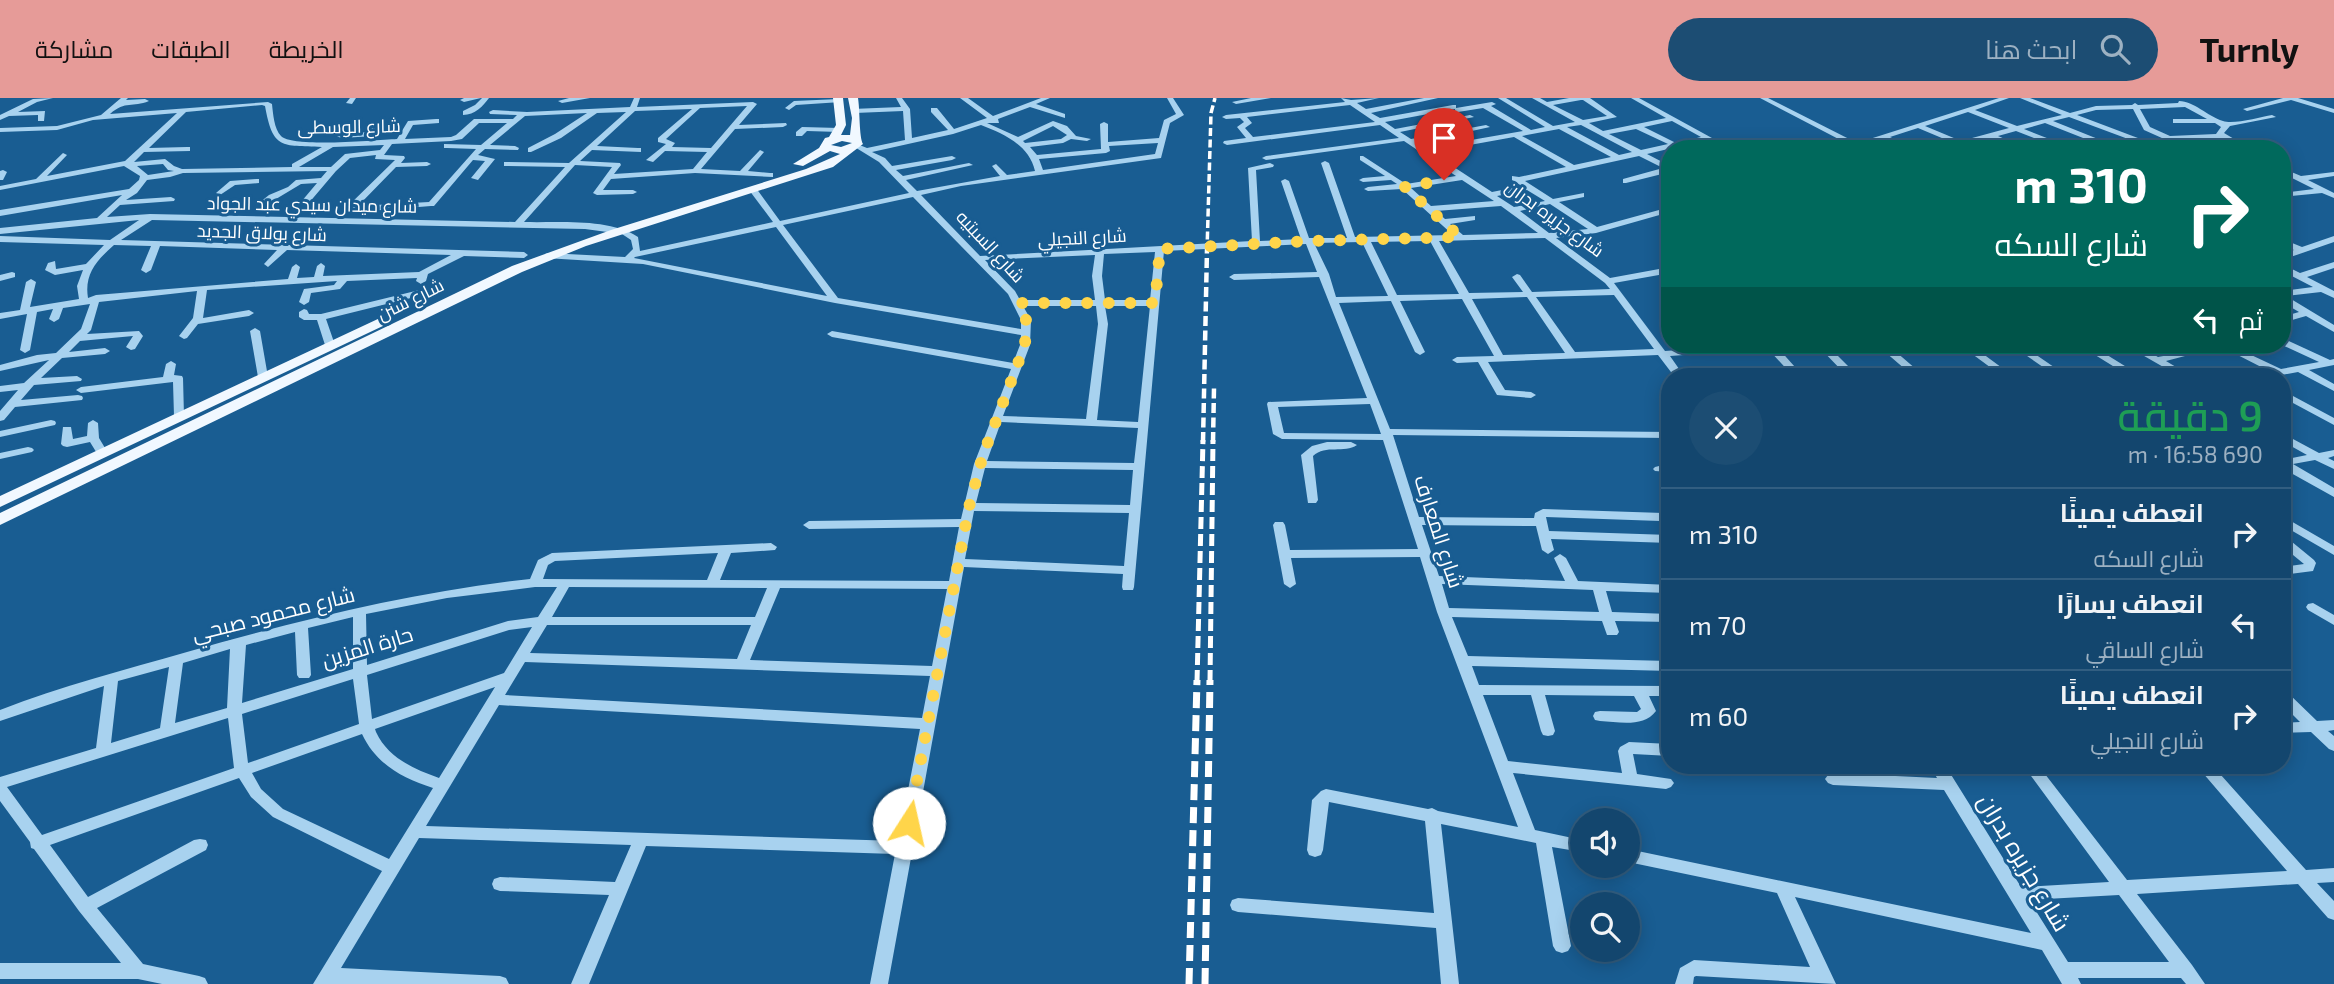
<!DOCTYPE html>
<html lang="ar">
<head>
<meta charset="utf-8">
<style>
  :root { --surface:#13466e; --page:#1c4d73; --text:#f1f3f6; --muted:#9db1c2; --line:#325e81; --accent:#e69b98 }
  body { margin:0; font-family:"Exo 2",Cairo,sans-serif; background:var(--page); color:var(--text); direction:rtl; height:100vh; display:flex; flex-direction:column; font-size:26px; white-space:nowrap }
  * { box-sizing:border-box; margin:0 }
  p { font-size:23px; color:var(--muted) }
  .icon { flex:none; width:38px; height:38px; fill:none; stroke:currentColor; stroke-width:2; stroke-linecap:round; stroke-linejoin:round }
  .map { position:relative; flex:1; overflow:hidden; direction:ltr }
  .panel { position:absolute; left:1661px; top:270px; width:630px; height:406px; display:flex; flex-direction:column; background:var(--surface); border-radius:28px; box-shadow:0 4px 18px #0003,0 0 0 2px var(--line); direction:rtl }
  .panel>* { flex:none }
  .banner { position:absolute; left:1661px; top:42px; width:630px; height:214px; border-radius:28px; box-shadow:0 4px 18px #0003,0 0 0 2px var(--line); direction:rtl; background:#00695c; color:#fff; overflow:hidden }
  .controls { position:absolute; left:1570px; top:710px; display:grid; gap:14px }
  .controls a { display:grid; place-items:center; width:70px; height:70px; border-radius:50%; background:var(--surface); box-shadow:0 4px 18px #0003,0 0 0 2px var(--line); font-size:35px }
  .pin { position:absolute; display:grid; place-items:center; width:60px; height:60px; color:#fff; margin:-72px -30px; border-radius:50% 50% 50% 0; rotate:-45deg; box-shadow:0 0 7px #0007 }
  .pin .icon { rotate:45deg }
  .me { position:absolute; width:77px; margin:-38px; rotate:10deg; stroke-linejoin:round; filter:drop-shadow(0 0 5px #0008) }
  .turn { display:flex; align-items:center; gap:24px; height:147px; padding:0 28px; font-size:32px }
  .turn .icon { width:91px; height:91px; stroke-width:2.5 }
  .turn b { display:block; font-size:49px; line-height:60px }
  .then { display:flex; align-items:center; height:66px; padding:0 28px; background:#0003; gap:14px; font-size:26px }
  .round { display:grid; place-items:center; flex:none; width:74px; height:74px; border-radius:37px; background:var(--page) }
  .overview { display:flex; align-items:center; justify-content:space-between; height:119px; padding:0 28px }
  h1 { font-size:42px; font-weight:600; line-height:52px; color:#1e9e55 }
  ul { padding:0; list-style:none }
  li { display:flex; align-items:center; gap:21px; height:91px; padding:0 28px; border-top:2px solid var(--line) }
  li div { flex:1 }
  li b { display:block; font-size:26px }
  li em { font-style:normal }
  header { display:flex; align-items:center; gap:42px; box-sizing:border-box; height:98px; padding:0 35px; background:var(--accent); color:#111 }
  header strong { font-size:33px }
  nav { display:flex; gap:38px; margin-inline-start:auto; font-size:24px }
  .search { width:490px; height:63px; background:var(--page); display:flex; align-items:center; gap:18px; box-sizing:border-box; padding:0 24px; border-radius:38px; color:var(--muted); font-size:26px }
  .map>svg:first-child { display:block }
  .lines { fill:none; stroke-linecap:round; stroke-linejoin:round }
  .minor { fill:#a8d2ef; fill-rule:evenodd }
  .major { fill:#f1f8ff; fill-rule:evenodd }
  .rail-far3 { stroke:#fff; stroke-width:3.5; stroke-dasharray:8 3.5; stroke-linecap:butt }
  .rail-far2 { stroke:#fff; stroke-width:4.5; stroke-dasharray:10 4.5; stroke-linecap:butt }
  .rail-far1 { stroke:#fff; stroke-width:5; stroke-dasharray:12 5; stroke-linecap:butt }
  .rail { stroke:#fff; stroke-width:7; stroke-dasharray:16 7; stroke-linecap:butt }
  .route { stroke:#ffd54a; stroke-width:12; stroke-dasharray:0 21.6 }
  .labels { text-anchor:middle; dominant-baseline:central; stroke-width:6; stroke-linejoin:round; paint-order:stroke }
  .far-street-label { font-size:18px; fill:#fff; stroke:#195d92 }
  .street-label { font-size:21px; fill:#fff; stroke:#195d92 }
  .near-street-label { font-size:24px; fill:#fff; stroke:#195d92 }
</style>
</head>
<body>
<header>
<strong>Turnly</strong>
<div class="search"><svg class="icon" aria-label="search" viewBox="0 0 24 24"><circle cx="10" cy="10" r="6"/><path d="M15 15l6 6"/></svg>ابحث هنا</div>
<nav><a>الخريطة</a><a>الطبقات</a><a>مشاركة</a></nav>
</header>
<div class="map">
<svg width="2334" height="886" viewBox="0 0 2334 886">
  <rect width="100%" height="100%" fill="#195d92"/>
  <g class="lines">
    <path class="minor" d="M53 0 37 4 18 14 45 13 44 23H38V17L9 18 0 22V17L33 1Z
      M121 0H128L126 2 145 1 149 3C132 10 126 2 110 16L268 4 272 6C273 15 274 31 281 38 293 50 377 42 397 41L408 23 436 21H439V25L413 27 405 41 451 39 456 37 474 21H513L517 17 490 16 489 14 493 12 527 14 630 9 634 0H640L637 9 753 4 757 6 739 27 786 25 787 27 783 29 735 31 701 71 740 73 760 52 764 54 748 73 770 75H773V79L695 75 611 81 603 92H633L637 94 633 96 597 97 593 95 612 69 575 67 524 124C559 125 609 120 638 139L640 153 773 124 749 92 753 90H756L780 123 909 95 879 64 853 48 857 46 867 50 905 42 903 13 855 15 851 13 852 11 901 9 896 0H902L910 11 912 40 948 32 931 14V10H937L954 31 987 20 960 0H968L993 18 1041 0H1050L1036 6 1065 16V20L1030 9 998 21 999 25H987L1018 39 1053 23 1067 28 1076 38 1091 41 1087 43 1071 41 1063 45 1030 49 1037 57 1101 51 1100 26 1104 24 1108 26V44L1159 40 1164 22 1176 16 1167 0H1173L1184 17 1170 25 1161 60 961 88 921 97 980 158 1252 143 1248 70 1270 65 1274 67 1273 69 1256 72 1260 143 1301 141 1281 83 1285 81 1289 83 1309 140H1347L1321 65 1325 63 1329 65 1355 139 1453 137 1402 91 1368 93 1364 91 1368 89 1397 86 1391 82 1363 84 1359 82 1363 80 1385 78 1360 62V58H1363L1406 86 1456 78 1404 43 1266 62 1262 60 1266 58 1399 40 1380 27 1227 47 1223 45 1224 43 1246 40 1237 29 1244 24 1240 20 1226 21 1222 19 1226 17 1345 4 1341 0 1351 2 1379 0 1357 5 1366 11 1424 0H1438L1371 15 1380 20 1453 7H1456V10L1492 4 1496 6 1491 8 1531 32 1545 29 1498 0H1506L1553 28 1575 24 1532 0H1540L1547 4 1569 0H1590L1617 19 1589 25 1603 33 1666 20 1631 0H1639L1732 51H1722L1706 42 1647 56 1670 68V74L1626 85H1623V81L1663 70 1639 58 1525 83 1553 101 1584 95V99L1559 104 1597 129 1670 109V114L1596 135 1556 140 1610 180 1670 169V175L1614 185 1665 253 1746 247H1788L1787 249 1778 250 1803 278H1793L1768 251 1670 258 1684 278H1674L1658 257 1488 264 1505 292 1531 294 1536 297 1531 300 1497 297 1478 264 1457 265 1452 262 1457 259 1494 258 1462 201 1400 203 1425 254 1420 257 1415 254 1391 203 1339 205 1390 331 1670 334V340L1393 337 1419 419 1534 420 1535 415 1543 411 1663 415 1670 418V428L1660 423 1546 419 1549 433 1670 437V445L1551 441 1554 452 1548 456 1542 452 1536 428 1422 427 1439 478 1565 483 1554 460 1560 456 1566 460 1578 483 1670 487V495L1606 493 1612 514 1670 516V524L1615 523 1619 534 1617 537H1607L1602 523 1452 519 1468 558 1670 563V573L1472 568 1479 587 1670 588V598H1649L1656 613C1643 630 1619 624 1600 623L1595 622 1593 618 1595 614 1600 613 1637 614 1641 611 1634 598 1545 597 1555 633 1553 637 1548 638 1543 637 1541 633 1531 597H1483L1508 663 1622 675 1618 653 1620 649 1629 644 1670 646V658L1633 656 1637 676 1671 681 1674 685 1671 689 1666 691 1513 675 1535 732 1582 742V754L1552 749 1571 848 1568 853 1562 855 1556 853 1553 848 1536 745 1441 726 1459 886H1441L1436 830 1238 814 1232 812 1230 807 1232 802 1238 800 1434 815 1425 723 1329 704 1323 752 1321 757 1315 759 1309 757 1307 752 1312 702 1321 693 1326 691 1428 711 1432 710 1438 713 1518 729 1437 514 1420 459 1291 460 1296 486 1290 490 1284 486 1273 427 1275 424H1283L1285 427 1290 452 1418 451 1383 342 1282 341 1273 336 1267 306 1268 304 1367 300 1319 179 1234 182 1229 179 1234 176 1317 174 1306 146 1164 153 1134 489 1133 492H1123L1122 489 1123 476 964 469 888 886H870L895 756 646 748 589 886H571L609 797 500 793 494 791 492 786 494 781 500 779 615 784 631 747 419 740 341 870 500 878 506 880 509 886H313L382 773 273 719 251 699 239 680 50 747 88 799 194 742 200 741 206 742 208 747 206 752 97 810 143 866 199 878 205 880 208 886H162L138 881H0V865H121L79 813 34 751 31 750 30 744 0 703V679L96 650 104 588 0 623V612C62 588 124 572 187 554 300 522 413 494 530 481L538 462 552 455 771 445 777 449 775 452 731 455 720 482 949 483 959 429 809 431 803 427 809 423 961 421 974 366 1011 271 832 239 827 236 832 233 1013 265 1020 247 1021 237 835 205 643 166 545 160V156L548 155 625 159 633 151 631 142 622 136 585 131 152 122 121 142 524 154 528 157 524 160 464 158 428 176 426 183 421 186 416 183 417 180 347 183 340 191 311 195 309 204 304 207 299 204 304 191 334 187 337 183 207 192 203 220 249 212 254 215 249 218 198 226 187 240 184 241 179 238 193 220 197 193 99 204 91 232 87 236 139 233 143 238 135 251 131 252 126 249 133 238 80 243 69 254 105 250 110 253 105 256 62 260 41 280 77 278 82 281 81 283 34 287 21 302 78 297 82 298 83 300 82 302 15 309 4 322 0 323V313L18 292 0 294V288L24 285 49 262 0 273V267L37 257 56 255 81 231 90 206 63 210 59 221 54 224 49 221 53 211 37 214 30 252 25 255 20 252 27 216 0 221V215L20 212 26 184 31 181 36 184 30 209 79 201 77 188 83 172 55 177 45 172 48 165 55 163 56 171 86 166 104 147 0 144V138L110 142 139 122 0 136V130L97 120 122 97 0 118V112L129 91 139 82 140 78 124 68 0 92V88L36 81 63 55 67 57 47 78 125 63 177 15 93 22 57 32 0 34V30L57 28 101 17ZM1581 2H1583L1607 18 1583 22 1553 7ZM262 7 265 8C273 52 281 47 322 49L292 66V69L182 71 174 68 165 61 134 64 144 54 190 53V49H187L149 50 186 14ZM1350 7 1375 24 1253 39 1245 30 1252 25 1247 19ZM747 8 711 50 672 49 675 45 666 41 700 10ZM1483 10 1523 33 1425 50 1417 45 1490 29 1486 27 1411 41 1400 34 1474 19 1470 17 1395 31 1385 24 1455 11V14H1458ZM692 11 658 40V44L666 46 646 62 653 64 665 53 707 54 693 71 614 76 621 67 620 65 580 63 592 52 641 54V50H638L597 48 635 13ZM626 14 569 65 504 64V68H507L565 69 515 124 150 116 107 119 120 107 174 103 175 101 171 99 126 102 137 95 147 82 170 79 183 75 327 73 321 80 296 82 288 89 269 97 259 105 266 107 301 86 317 85 301 104 305 106H308L336 73 350 60 376 57 375 61 395 62 345 111V115L431 108H434L473 62 485 63 471 80 478 82 495 61 478 57 485 51 518 52 519 50 515 48 490 47 525 18 587 15 555 36 528 50V54H531L561 40 597 15ZM1672 23 1701 39 1676 45 1644 29ZM479 25H507L481 47 444 46V50H447L476 51 429 104 358 108 396 69 427 68 431 66 427 64 401 65 405 60 404 58 384 57 392 46 451 43 462 41ZM981 27C1004 36 1029 47 1035 73L1007 77 996 66 992 68 1000 78 917 93 906 82 973 67 969 65 903 78 896 72 952 62 956 60 952 58 892 68 885 60 872 54 953 36ZM1581 27 1632 54 1619 57 1567 29ZM1053 28 1067 37 1061 41 1025 45 1023 43ZM1559 31 1611 59 1574 67 1522 38ZM1636 31 1668 46 1641 52 1609 36ZM1514 39 1566 69 1519 79 1512 78V82L1522 88 1492 94 1431 54ZM1158 45 1155 56 1043 72 1039 61 1106 55 1110 53 1109 48ZM384 47 380 52 345 56 331 69H299L333 49ZM163 66 168 72 174 73 148 77 137 68ZM1462 82 1494 103 1431 108 1411 90ZM1527 92 1545 103 1514 109 1497 98ZM913 99 1008 196 1021 222V231L838 200 783 127ZM1550 106 1588 131 1549 135 1520 113ZM1501 108 1538 135 1463 137 1450 126 1475 122V118L1445 121 1436 113ZM776 129 827 198 634 160 635 159ZM1545 140 1605 185 1610 191 1532 194 1520 177 1517 176 1512 179 1523 194 1469 195 1439 143ZM1430 143 1459 196 1397 197 1371 144ZM1362 144 1388 198 1336 199 1329 176 1314 145ZM114 147 151 148 141 172 146 175 151 172 160 148 277 152 264 166 268 169 287 152 451 157 419 174 323 178 325 168 321 165 317 168 314 179 297 180 300 169 296 166 292 169 288 181 96 197 88 200C84 176 97 162 114 147ZM1155 154 1150 202H1105L1102 178 1104 156ZM1095 157 1092 178 1095 202H1020L1015 193 985 162ZM1614 197 1654 251 1575 254 1536 199ZM1527 199 1565 255 1503 257 1472 201ZM1023 208H1096L1098 226 1086 321 1003 318 1030 247 1031 222ZM1105 208H1150L1138 324 1097 322 1108 226ZM1370 306 1381 336 1284 335 1278 309ZM1001 324 1138 330 1134 365 987 363ZM985 370 1133 372 1130 407 976 405ZM974 413 1129 415 1124 468 965 461ZM718 455 707 482 543 481 548 467 555 463ZM1442 486 1593 492 1599 514 1449 510ZM535 489H557L538 519 508 523 367 567 366 516 447 500ZM569 489 767 490 755 519H552ZM780 490 947 491 932 568 750 562ZM353 519V571L242 605 246 547 295 534 297 577 299 580H309L311 577 308 530ZM547 527H751L737 561 530 555ZM532 529 504 575 372 621 367 577 509 532ZM230 551 227 610 175 625 183 565ZM525 564 930 578 922 620 505 597ZM169 569 160 630 111 645 118 583ZM353 581 359 626 248 665 242 616ZM495 589 439 680C414 671 388 660 376 634L375 631ZM499 607 920 631 898 743 426 728ZM228 620 234 670 42 737 7 689ZM362 636C376 666 402 680 433 690L389 761 283 711 261 691 252 675Z
      M350 0H356L352 6 346 5Z
      M481 0 464 4 460 2 464 0Z
      M482 0H489C483 8 475 17 463 17V13L475 7Z
      M590 0 562 5 558 3 569 0Z
      M1251 0H1271L1236 6 1232 4Z
      M1760 0H1768L1857 45 1999 0H2009L1975 12 2017 28 2062 17 2020 0H2030L2070 15 2096 8 2132 7 2135 5 2138 7 2178 5 2179 3C2194 3 2207 18 2223 23 2233 27 2260 19 2272 17L2276 19 2230 28 2224 35 2251 51H2182V49L2144 32 2133 11 2096 12 2077 17 2167 51H2155L2069 19 2053 23 2123 51H2111L2045 25 2024 31 2075 51H2063L2016 33 1998 38 2028 51H2017L1990 40 1968 45 1979 51H1968L1918 30 1890 39 1915 51H1904L1883 42 1858 50 1841 51 1850 47ZM2185 9 2207 21H2173V25H2215L2221 29 2216 36 2170 38 2150 29 2140 11ZM1968 14 2009 30 1961 43 1925 28ZM2223 40 2234 47 2192 48 2178 41Z
      M2283 0H2298L2334 11V15L2291 2 2247 13 2243 11Z
      M839 1 843 3 841 4 796 7 789 12 785 10 794 3Z
      M371 29 378 31 375 38 341 40 337 38 341 36 369 34Z
      M802 29 839 30 843 32 839 34 807 33 802 38H796V34Z
      M2282 70 2301 78 2334 74V78L2308 82 2334 95V100L2322 95 2282 99V95L2314 91 2282 75Z
      M3 72 7 74 3 82H0V73Z
      M256 81H259V85L235 87 220 97 216 95 230 83Z
      M2334 138V144L2282 162V156L2294 152 2282 147V141L2302 149Z
      M2334 164V170L2307 179 2334 193V200L2321 194 2286 198 2334 227V234L2306 218 2282 225V219L2299 214 2282 204V193L2313 189 2282 173V166L2300 175Z
      M12 174 15 175V179L0 183V177Z
      M440 187 445 190 443 192 326 221 335 247 330 250 325 247 317 222H304L299 219V214L304 211 307 212 309 216H321Z
      M255 230 260 233 268 279 263 282 258 279 250 233Z
      M2282 240 2330 262 2334 261V267L2309 272 2334 286V293L2298 274 2276 278H2256L2257 276 2269 273 2218 247H2230L2281 271 2319 264 2282 247Z
      M1817 247H1827L1858 278H1847Z
      M1877 247H1888L1924 278H1913Z
      M1960 247H1971L2013 278H2002Z
      M2011 247H2022L2067 278H2056Z
      M2079 247H2091L2141 278H2129Z
      M2125 247H2137L2158 259 2185 254V258L2166 263 2191 278H2179Z
      M171 263 176 266 174 277 182 278 183 280 184 318 183 320H175L174 318 173 284 81 295 76 292 81 289 163 279 166 266Z
      M2282 292 2334 320V327L2282 299Z
      M51 322 55 323 56 325 55 327 0 339V333Z
      M93 322 98 325 99 340 108 355 106 357H98L90 344 67 349 63 348 61 346 63 329H71L73 341 87 338 88 325Z
      M2282 335 2319 355 2334 352V358L2328 360 2334 363V371L2315 362 2293 366 2334 390V399L2282 370V362L2307 357 2282 343Z
      M1327 344H1351L1357 347C1344 356 1326 346 1313 358L1318 402 1316 405H1308L1301 357 1312 348Z
      M28 349 32 350 34 352 32 354 0 361V355Z
      M1659 368H1670V374L1655 373 1653 371 1655 369Z
      M2282 418 2334 448V457L2282 427Z
      M2282 438 2286 439 2314 462 2316 465 2313 473 2282 477V469L2304 466 2282 448Z
      M2313 505 2334 517V527L2308 512 2306 509 2308 506Z
      M2282 593 2287 594 2317 623 2334 622V632L2328 633 2334 638V653L2329 651 2311 634 2282 635V625L2300 624 2282 606Z
      M1930 667H1945L2021 789 2109 784 2023 667H2038L2127 782 2287 773 2196 667H2212L2306 772 2334 770V784L2317 785 2334 803V822L2328 820 2298 786 2137 796 2192 867 2205 886H2186L2181 880H2078L2081 886H2062L2042 852 1795 799 1836 886 1696 878 1694 879 1693 886H1675L1680 870 1694 862 1810 869 1777 795 1628 764V751L2031 835 1944 692 1833 687 1828 685 1825 681 1828 677 1833 675 1937 680ZM2119 797 2169 864H2068L2029 802Z"/>
    <path class="major" d="M833 0H843L846 27 841 37H850L852 20 848 0H858C860 12 859 39 863 46L833 69 586 148 522 174 0 427V415L512 168 611 132 806 71 840 56 830 53 803 68 793 66 819 50 825 40 829 39 836 27ZM842 43 852 45 841 49 831 47Z
      M380 220 385 221V227L0 409V398Z"/>
    <path class="rail-far3" d="M1207 153 1211 15 1215 0"/>
    <path class="rail-far2" d="M1203 344 1207 151
      M1213 344 1214 290"/>
    <path class="rail-far1" d="M1197 584 1203 342
      M1210 584 1213 342"/>
    <path class="rail" d="M1189 886 1197 582
      M1205 886 1210 582"/>
  </g>
  <g class="lines">
    <path class="route" d="M909 725 969 409 983 357 1025 247 1026 222 1019 205H1155L1160 151 1310 143 1460 139 1405 89 1444 82"/>
  </g>
  <g class="labels">
    <g class="far-street-label">
      <text transform="translate(349 28) rotate(-1)">شارع الوسطى</text>
      <text transform="translate(312 106) rotate(1)">شارع ميدان سيدي عبد الجواد</text>
      <text transform="translate(1555 120) rotate(36)">شارع جزيره بدران</text>
      <text transform="translate(262 134) rotate(2)">شارع بولاق الجديد</text>
      <text transform="translate(1082 139) rotate(-3)">شارع النجيلي</text>
      <text transform="translate(991 148) rotate(47)">شارع السبتيه</text>
      <text transform="translate(410 201) rotate(-26)">شارع شنن</text>
    </g>
    <g class="street-label">
      <text transform="translate(1440 433) rotate(72)">شارع المعارف</text>
      <text transform="translate(273 515) rotate(-14)">شارع محمود صبحي</text>
      <text transform="translate(367 548) rotate(-17)">حارة المزين</text>
    </g>
    <g class="near-street-label">
      <text transform="translate(2025 764) rotate(59)">شارع جزيره بدران</text>
    </g>
  </g>
</svg>
<div class="controls">
<a><svg class="icon" aria-label="sound" viewBox="0 0 24 24"><path d="M4 9h4l5-4v14l-5-4H4zM17 9q2 3 0 6"/></svg></a>
<a><svg class="icon" aria-label="search" viewBox="0 0 24 24"><circle cx="10" cy="10" r="6"/><path d="M15 15l6 6"/></svg></a>
</div>
<div class="pin" style="left:1444px;top:82px;background:#d93025"><svg class="icon" aria-label="arrive" viewBox="0 0 24 24"><path d="M6 21V4h12l-3 4 3 4H6"/></svg></div>
<svg class="me" style="left:909px;top:725px" viewBox="-20 -20 40 40"><circle r="19" fill="#fff"/><path d="M0-13L10 11 0 6-10 11z" fill="#ffd54a"/></svg>
<div class="banner">
<div class="turn"><svg class="icon" aria-label="right" viewBox="0 0 24 24"><path d="M7 20v-9h11M14 6l5 5-5 5"/></svg><div><b>310 m</b>شارع السكه</div></div>
<div class="then">ثم<svg class="icon" aria-label="left" viewBox="0 0 24 24"><path d="M17 20v-9H6M10 6l-5 5 5 5"/></svg></div>
</div>
<section class="panel">
<div class="overview"><div><h1>9 دقيقة</h1><p>690 m · 16:58</p></div><a class="round"><svg class="icon" aria-label="close" viewBox="0 0 24 24"><path d="M6 6l12 12M18 6L6 18"/></svg></a></div>
<ul>
<li><svg class="icon" aria-label="right" viewBox="0 0 24 24"><path d="M7 20v-9h11M14 6l5 5-5 5"/></svg><div><b>انعطف يمينًا</b><p>شارع السكه</p></div><em>310 m</em></li>
<li><svg class="icon" aria-label="left" viewBox="0 0 24 24"><path d="M17 20v-9H6M10 6l-5 5 5 5"/></svg><div><b>انعطف يسارًا</b><p>شارع الساقي</p></div><em>70 m</em></li>
<li><svg class="icon" aria-label="right" viewBox="0 0 24 24"><path d="M7 20v-9h11M14 6l5 5-5 5"/></svg><div><b>انعطف يمينًا</b><p>شارع النجيلي</p></div><em>60 m</em></li>
</ul>
</section>
</div>
</body>
</html>
